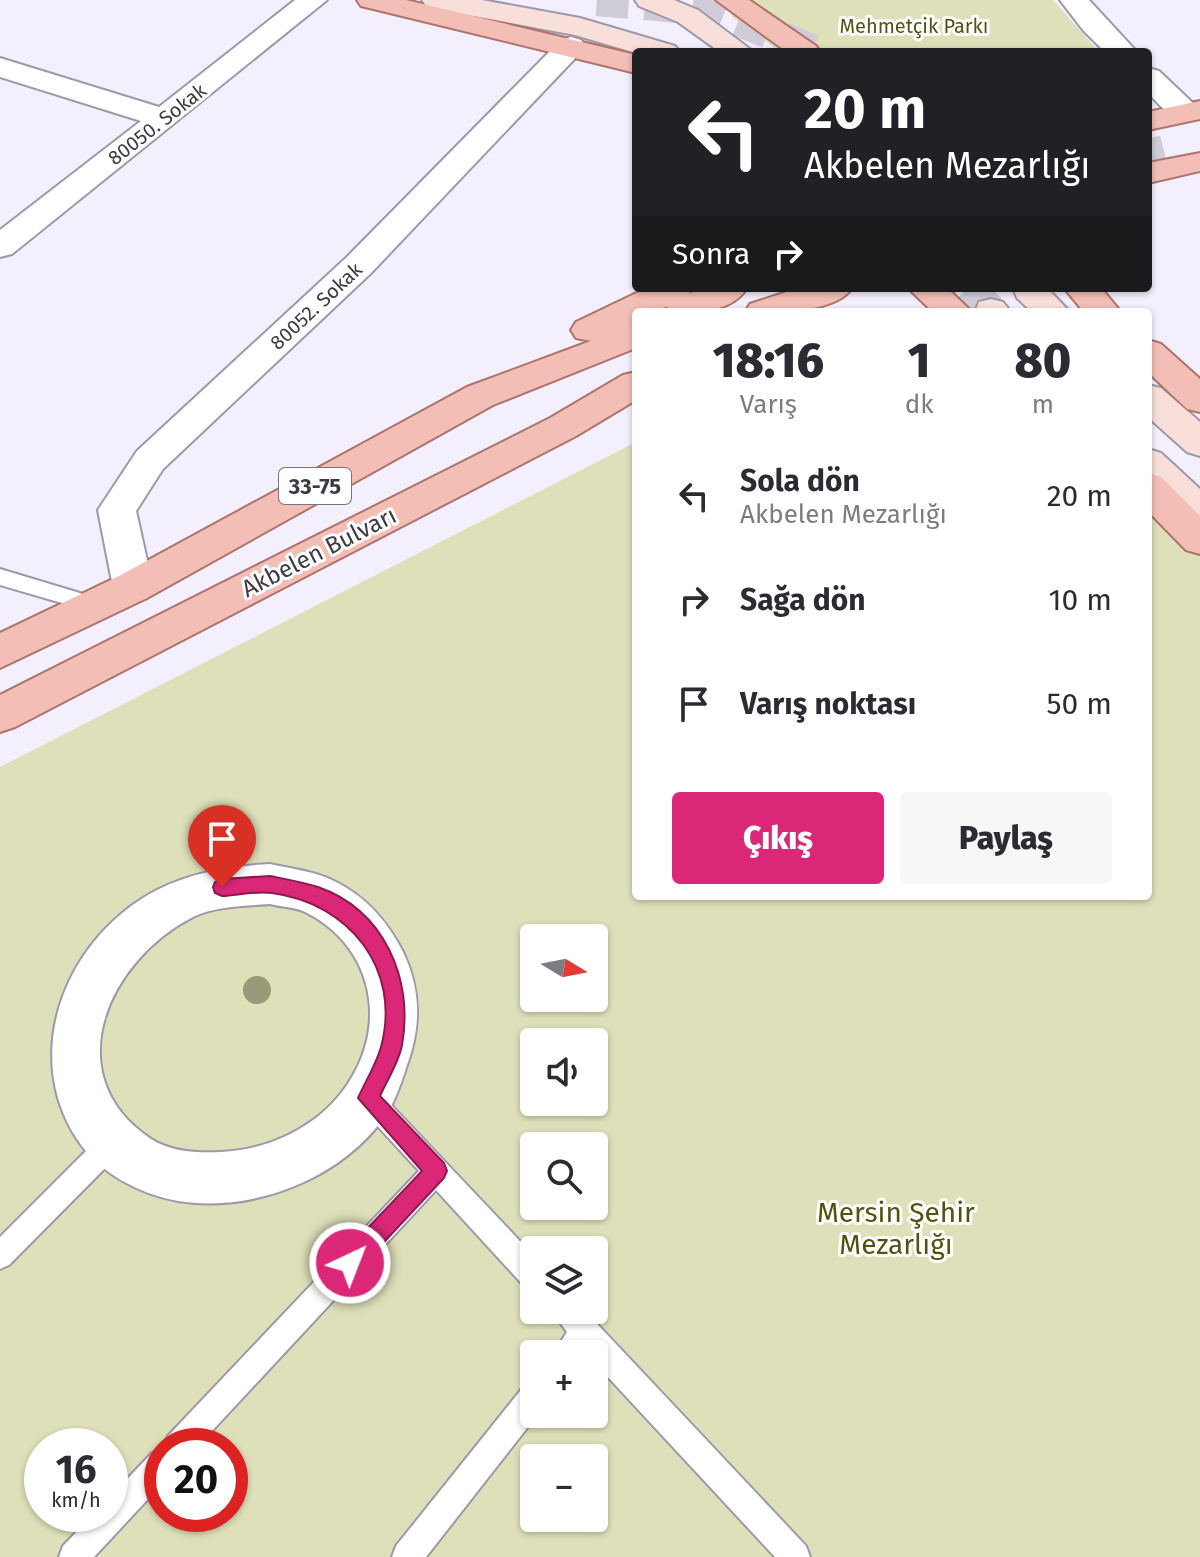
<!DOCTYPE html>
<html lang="tr">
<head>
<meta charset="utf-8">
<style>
  :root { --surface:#fff; --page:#f7f7f7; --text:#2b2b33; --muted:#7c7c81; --accent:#db2777 }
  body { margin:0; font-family:"Fira Sans",sans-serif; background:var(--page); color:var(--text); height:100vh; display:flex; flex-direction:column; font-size:30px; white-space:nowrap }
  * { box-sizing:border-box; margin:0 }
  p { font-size:26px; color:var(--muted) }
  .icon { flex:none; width:44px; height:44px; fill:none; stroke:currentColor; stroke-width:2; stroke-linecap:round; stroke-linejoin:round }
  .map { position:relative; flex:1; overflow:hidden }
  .panel { position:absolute; left:632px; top:308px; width:520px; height:592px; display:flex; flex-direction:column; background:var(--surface); border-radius:8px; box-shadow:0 2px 6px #0004 }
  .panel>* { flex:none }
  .banner { position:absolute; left:632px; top:48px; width:520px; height:244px; border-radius:8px; box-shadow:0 2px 6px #0004; background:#202124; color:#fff; overflow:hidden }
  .needle { width:52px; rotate:100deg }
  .controls { position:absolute; left:520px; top:924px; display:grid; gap:16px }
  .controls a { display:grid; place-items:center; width:88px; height:88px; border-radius:8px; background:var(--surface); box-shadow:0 2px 6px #0004; font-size:40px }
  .speed { position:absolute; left:24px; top:1428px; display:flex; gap:16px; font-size:40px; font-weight:700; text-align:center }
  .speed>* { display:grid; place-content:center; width:104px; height:104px; border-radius:50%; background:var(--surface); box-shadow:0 2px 6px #0004; line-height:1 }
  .speed small { font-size:20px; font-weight:400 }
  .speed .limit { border:12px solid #d22; background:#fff; color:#111 }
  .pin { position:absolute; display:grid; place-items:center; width:68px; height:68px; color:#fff; margin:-82px -34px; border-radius:50% 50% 50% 0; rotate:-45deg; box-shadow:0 0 8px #0007 }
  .pin .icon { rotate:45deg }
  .me { position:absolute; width:88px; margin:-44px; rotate:43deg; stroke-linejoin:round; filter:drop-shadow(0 0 6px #0008) }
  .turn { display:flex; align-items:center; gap:28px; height:168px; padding:0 40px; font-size:36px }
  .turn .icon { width:104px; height:104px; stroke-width:2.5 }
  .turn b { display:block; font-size:56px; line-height:68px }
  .then { display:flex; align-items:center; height:76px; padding:0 40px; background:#0003; gap:16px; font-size:30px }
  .eta { display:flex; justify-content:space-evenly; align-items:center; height:136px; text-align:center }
  .eta b { font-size:48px; font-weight:800; line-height:56px }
  .button { display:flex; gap:16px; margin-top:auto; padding:16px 40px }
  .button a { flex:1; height:92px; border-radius:8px; background:var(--accent); color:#fff; font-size:32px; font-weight:800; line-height:92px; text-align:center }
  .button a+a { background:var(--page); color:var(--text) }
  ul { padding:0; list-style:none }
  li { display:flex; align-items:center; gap:24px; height:104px; padding:0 40px }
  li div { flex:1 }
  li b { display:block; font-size:30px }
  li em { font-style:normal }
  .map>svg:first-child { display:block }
  .green { fill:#dde0b9; fill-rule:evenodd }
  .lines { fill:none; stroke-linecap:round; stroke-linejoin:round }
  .secondary-tunnel { stroke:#cfcbd7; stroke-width:32; stroke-dasharray:32 16; stroke-linecap:butt }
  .primary-tunnel { stroke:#cfcbd7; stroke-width:32; stroke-dasharray:32 16; stroke-linecap:butt }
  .service-casing { stroke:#9e98ac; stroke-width:4 }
  .minor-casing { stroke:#9e98ac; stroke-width:4 }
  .tertiary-casing { stroke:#9e98ac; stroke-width:4 }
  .secondary-casing { stroke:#9e98ac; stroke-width:4 }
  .primary-casing { stroke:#ad746d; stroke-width:4 }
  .service { fill:#fff; fill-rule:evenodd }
  .minor { fill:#fff; fill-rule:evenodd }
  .tertiary { fill:#fff; fill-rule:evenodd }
  .secondary { fill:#f8dfda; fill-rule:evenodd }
  .primary { fill:#f2beb5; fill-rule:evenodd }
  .tree { fill:#9a9979 }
  .route { fill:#db2777; stroke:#8e194d; stroke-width:2 }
  .labels { text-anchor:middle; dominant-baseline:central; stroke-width:6; stroke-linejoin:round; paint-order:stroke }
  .far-park-label { font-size:20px; fill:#52530e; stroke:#fff }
  .far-street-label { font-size:20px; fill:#3d3a43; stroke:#fff }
  .shield { fill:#fff; stroke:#77757b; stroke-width:2 }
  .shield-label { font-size:22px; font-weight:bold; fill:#3d3a43 }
  .street-label { font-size:24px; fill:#3d3a43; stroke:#fff }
  .near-park-label { font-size:28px; fill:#52530e; stroke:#fff }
</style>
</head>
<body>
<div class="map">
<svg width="1200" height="1557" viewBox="0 0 1200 1557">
  <rect width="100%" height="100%" fill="#f3effc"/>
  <path class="green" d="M730 0H1053L1099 52H780L732 17Z
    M636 442V896H1148V508L1200 557V1557H0V767ZM534 938H594V998H534ZM534 1042H594V1102H534ZM534 1146H594V1206H534ZM534 1250H594V1310H534ZM534 1354H594V1414H534ZM42 1446H110V1514H42ZM162 1446H230V1514H162ZM534 1458H594V1518H534Z"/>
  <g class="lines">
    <path class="secondary-tunnel" d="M967 288 991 310"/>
    <path class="primary-tunnel" d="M597 0 712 10 817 52
      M1148 155 1164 151"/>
    <defs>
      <path id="service" d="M0 569 103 600 106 605 103 610 96 613 0 585Z
        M368 1086 377 1090 534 1256V1290L524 1286 436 1190 198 1446H164L168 1436 419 1171 359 1106 355 1098 359 1090Z
        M112 1131 121 1134 125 1143 121 1152 9 1265 0 1269V1237L103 1134Z
        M551 1310H584L806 1546 810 1557H775L594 1362V1354H553L567 1332Z
        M534 1382V1414H538L426 1557H392L396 1546 524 1386Z
        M162 1449V1484L94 1557H59L63 1546 94 1514H110V1497L152 1453Z"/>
      <path id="minor" d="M295 0H327L12 254 0 257V230L141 121 0 77V58L159 107Z
        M1060 0H1089L1137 52H1105L1083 30Z
        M571 37 581 40 586 46 581 52 371 273 163 469 136 511 153 587 147 598 133 602 119 598 113 587 98 510 137 451 347 257 561 40Z
        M1148 68 1159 71 1197 107 1200 111 1197 119C1174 125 1163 108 1148 93Z"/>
      <path id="tertiary" d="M270 864C292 869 314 871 334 881 367 897 388 922 404 954 421 991 421 1027 407 1065 402 1081 395 1101 386 1115 341 1179 254 1213 178 1201 139 1194 99 1173 77 1139 19 1050 69 934 159 889 193 872 232 866 270 864ZM270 904C281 907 295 907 305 912 369 943 388 1017 352 1077 326 1123 272 1150 221 1152 197 1153 171 1152 151 1139 56 1076 107 961 193 917 215 906 245 906 270 904Z"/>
      <path id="secondary" d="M422 0H482L580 18 675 46 680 52 636 53 575 35 436 9 426 6Z
        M635 0H674L698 10 754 52H720L678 22 639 6Z
        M1013 288H1047L1070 312H1032L1017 298Z
        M991 299 1003 302 1011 312H975L979 302Z
        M1148 385 1161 388 1200 422V456L1187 452 1148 417Z
        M1148 449 1161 453 1200 489V526L1186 522 1148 484Z"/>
      <path id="primary" d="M357 0H406L636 55V73L361 6Z
        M716 0H749L816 46 821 52H787Z
        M1200 101V119L1148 130V112Z
        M1200 153V171L1148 183V163Z
        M647 288H693L689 294 702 288H747C730 315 692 312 664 312L668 306 654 312H636V321L629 324 636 322V348L493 405 147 598 0 668V633L119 576 467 387 591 341 576 338 571 330 576 322Z
        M799 288H852C835 314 773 312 745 312L750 304Z
        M908 288H947L972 312H933Z
        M1064 288H1101L1121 312H1084Z
        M1148 340 1161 344 1200 379V412L1187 409 1148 372Z
        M636 372V400L576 436 15 727 0 732V695L550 418 623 375Z
        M1148 473 1161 477 1200 516V554L1186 550 1148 511Z"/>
    </defs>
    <use href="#service" class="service-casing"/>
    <use href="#minor" class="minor-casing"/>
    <use href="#tertiary" class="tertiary-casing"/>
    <use href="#secondary" class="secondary-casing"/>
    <use href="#primary" class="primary-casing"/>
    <use href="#service" class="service"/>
    <use href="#minor" class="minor"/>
    <use href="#tertiary" class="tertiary"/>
    <use href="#secondary" class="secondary"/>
    <use href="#primary" class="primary"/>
  </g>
  <circle class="tree" cx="257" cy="990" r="14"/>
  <path class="route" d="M270 876C285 879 302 882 318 887 384 910 414 979 402 1045 399 1062 387 1080 380 1096L444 1163 447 1171 444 1178 358 1270 350 1274 342 1270 339 1263 342 1255 422 1171 358 1098C365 1082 376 1065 381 1047 402 969 349 903 272 893 256 891 238 895 222 896L215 893 213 887 215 882 222 879Z"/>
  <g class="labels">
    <g class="far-park-label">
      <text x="914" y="26">Mehmetçik Parkı</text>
    </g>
    <g class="far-street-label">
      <text transform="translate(157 124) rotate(-38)">80050. Sokak</text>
      <text transform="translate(316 306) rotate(-43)">80052. Sokak</text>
    </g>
    <rect class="shield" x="279" y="468" width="72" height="36" rx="6"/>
    <g class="shield-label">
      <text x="315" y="486">33-75</text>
    </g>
    <g class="street-label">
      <text transform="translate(319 552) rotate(-27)">Akbelen Bulvarı</text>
    </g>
    <g class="near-park-label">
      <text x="896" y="1212">Mersin Şehir<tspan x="896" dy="32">Mezarlığı</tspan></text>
    </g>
  </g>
</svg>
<div class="controls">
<a><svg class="needle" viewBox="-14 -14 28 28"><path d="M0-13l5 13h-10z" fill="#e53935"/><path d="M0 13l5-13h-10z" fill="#7c7c81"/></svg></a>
<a><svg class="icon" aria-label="sound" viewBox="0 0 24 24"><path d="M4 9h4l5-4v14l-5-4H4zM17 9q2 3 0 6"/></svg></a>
<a><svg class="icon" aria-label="search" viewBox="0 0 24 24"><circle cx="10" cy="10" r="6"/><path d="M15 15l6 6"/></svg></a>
<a><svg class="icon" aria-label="layers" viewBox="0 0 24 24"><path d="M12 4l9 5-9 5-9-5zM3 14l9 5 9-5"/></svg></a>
<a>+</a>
<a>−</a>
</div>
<div class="speed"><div>16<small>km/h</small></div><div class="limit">20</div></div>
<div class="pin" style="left:222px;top:887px;background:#d93025"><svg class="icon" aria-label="arrive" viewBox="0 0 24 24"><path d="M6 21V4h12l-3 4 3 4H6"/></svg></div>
<svg class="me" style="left:350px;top:1263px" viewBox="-20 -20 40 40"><circle r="17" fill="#db2777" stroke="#fff" stroke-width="3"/><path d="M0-11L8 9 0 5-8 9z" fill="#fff"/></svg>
<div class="banner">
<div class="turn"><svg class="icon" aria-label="left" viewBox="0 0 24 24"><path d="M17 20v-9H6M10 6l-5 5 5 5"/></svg><div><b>20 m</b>Akbelen Mezarlığı</div></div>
<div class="then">Sonra<svg class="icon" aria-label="right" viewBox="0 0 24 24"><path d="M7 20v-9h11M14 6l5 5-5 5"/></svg></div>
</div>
<section class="panel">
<div class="eta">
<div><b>18:16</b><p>Varış</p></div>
<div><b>1</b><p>dk</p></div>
<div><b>80</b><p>m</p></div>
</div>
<ul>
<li><svg class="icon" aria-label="left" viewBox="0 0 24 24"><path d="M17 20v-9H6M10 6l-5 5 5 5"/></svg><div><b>Sola dön</b><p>Akbelen Mezarlığı</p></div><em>20 m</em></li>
<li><svg class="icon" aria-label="right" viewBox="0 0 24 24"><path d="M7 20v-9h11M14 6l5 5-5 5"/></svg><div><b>Sağa dön</b></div><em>10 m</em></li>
<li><svg class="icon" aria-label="arrive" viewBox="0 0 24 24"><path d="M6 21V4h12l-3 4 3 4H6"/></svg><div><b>Varış noktası</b></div><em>50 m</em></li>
</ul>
<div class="button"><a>Çıkış</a><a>Paylaş</a></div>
</section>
</div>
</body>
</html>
